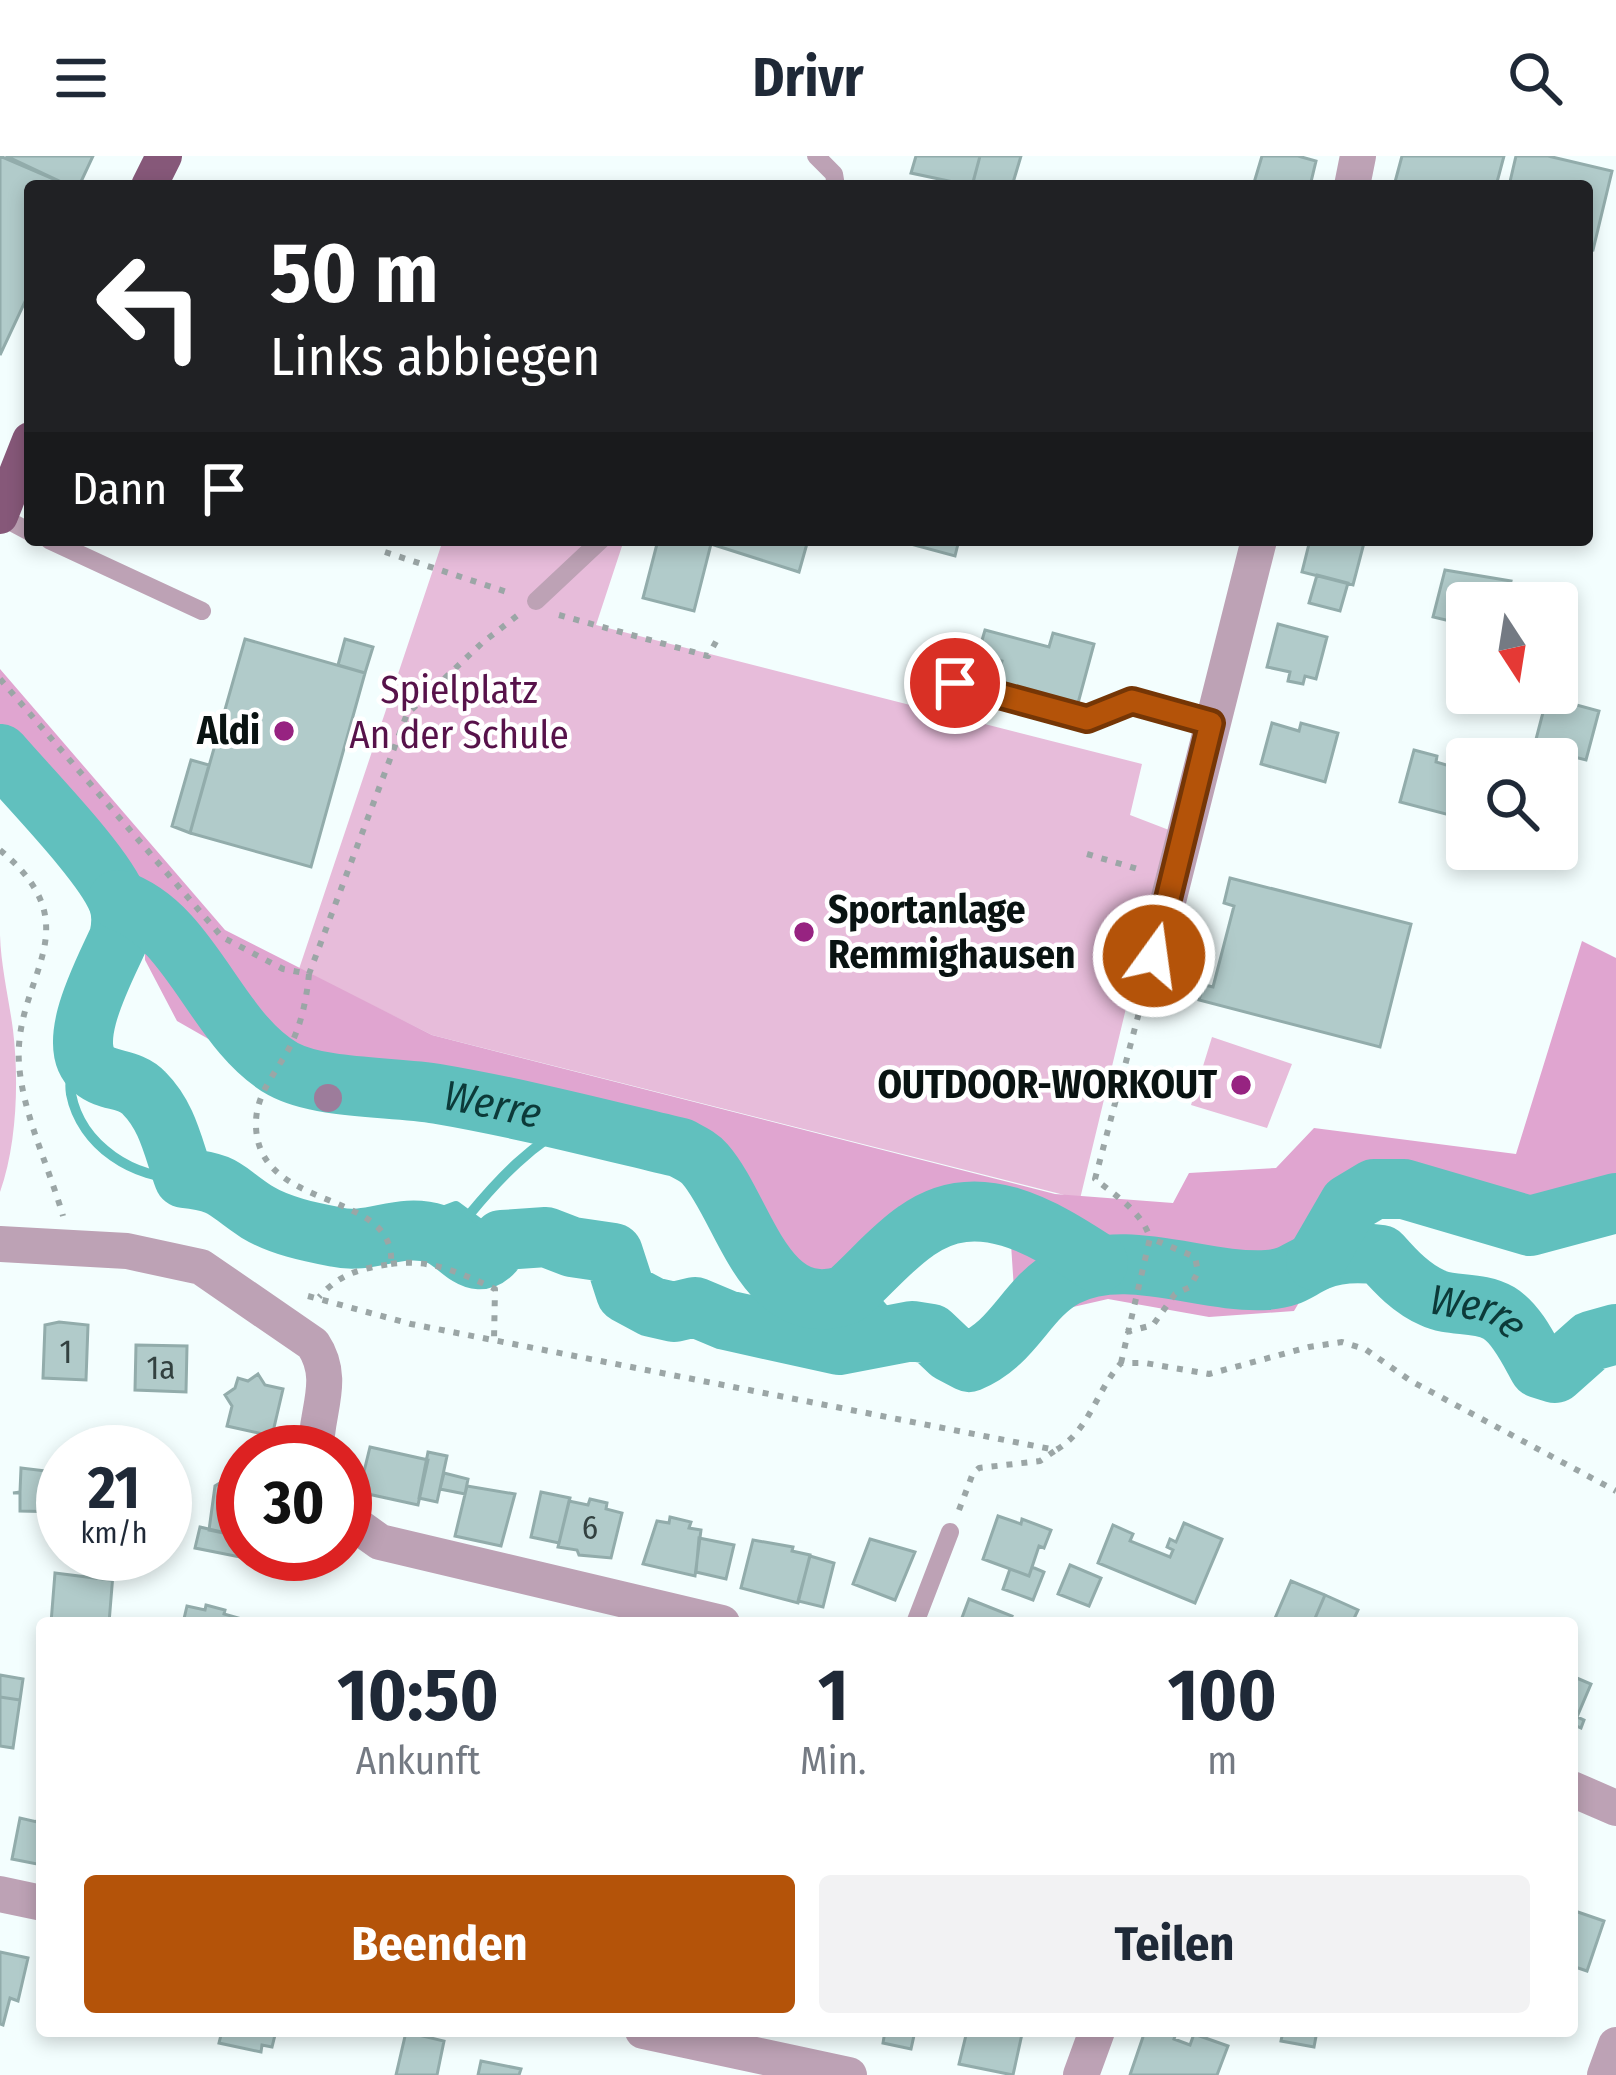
<!DOCTYPE html>
<html lang="de">
<head>
<meta charset="utf-8">
<style>
  :root { --surface:#fff; --page:#f2f2f3; --text:#1f2937; --muted:#747a83; --accent:#b45309 }
  body { margin:0; font-family:"Fira Sans Condensed",sans-serif; background:var(--page); color:var(--text); height:100vh; display:flex; flex-direction:column; font-size:45px; white-space:nowrap }
  * { box-sizing:border-box; margin:0 }
  p { font-size:39px; color:var(--muted) }
  .icon { flex:none; width:66px; height:66px; fill:none; stroke:currentColor; stroke-width:2; stroke-linecap:round; stroke-linejoin:round }
  .map { position:relative; flex:1; overflow:hidden }
  .panel { position:absolute; left:36px; top:1461px; width:1542px; height:420px; display:flex; flex-direction:column; background:var(--surface); border-radius:12px; box-shadow:0 6px 18px #0003 }
  .panel>* { flex:none }
  .hud { position:absolute; left:24px; top:24px; width:1569px; height:366px; border-radius:12px; box-shadow:0 6px 18px #0003; background:#202124; color:#fff; overflow:hidden }
  .needle { width:78px; rotate:168deg }
  .buttons { position:absolute; left:1446px; top:426px; display:grid; gap:24px }
  .buttons a { display:grid; place-items:center; width:132px; height:132px; border-radius:12px; background:var(--surface); box-shadow:0 6px 18px #0003; font-size:60px }
  .speed { position:absolute; left:36px; top:1269px; display:flex; gap:24px; font-size:60px; font-weight:700; text-align:center }
  .speed>* { display:grid; place-content:center; width:156px; height:156px; border-radius:50%; background:var(--surface); box-shadow:0 6px 18px #0003; line-height:1 }
  .speed small { font-size:30px; font-weight:400 }
  .speed .limit { border:18px solid #d22; background:#fff; color:#111 }
  .pin { position:absolute; display:grid; place-items:center; width:102px; height:102px; color:#fff; margin:-51px; border:6px solid #fff; border-radius:50%; box-shadow:0 3px 12px #0007 }
  .me { position:absolute; width:132px; margin:-66px; rotate:14deg; stroke-linejoin:round; filter:drop-shadow(0 0 9px #0008) }
  .turn { display:flex; align-items:center; gap:42px; height:252px; padding:0 48px; font-size:54px }
  .turn .icon { width:156px; height:156px; stroke-width:2.5 }
  .turn b { display:block; font-size:84px; line-height:102px }
  .then { display:flex; align-items:center; height:114px; padding:0 48px; background:#0003; gap:24px; font-size:45px }
  .eta { display:flex; justify-content:space-evenly; align-items:center; height:204px; text-align:center }
  .eta b { font-size:72px; font-weight:700; line-height:84px }
  .action { display:flex; gap:24px; margin-top:auto; padding:24px 48px }
  .action a { flex:1; height:138px; border-radius:12px; background:var(--accent); color:#fff; font-size:48px; font-weight:700; line-height:138px; text-align:center }
  .action a+a { background:var(--page); color:var(--text) }
  header { display:flex; justify-content:space-between; align-items:center; height:156px; padding:0 48px; background:var(--surface); font-size:54px; font-weight:700 }
  .map>svg:first-child { display:block }
  .green { fill:#e7bcda }
  .forest { fill:#e0a5d0 }
  .lines { fill:none; stroke-linecap:round; stroke-linejoin:round }
  .stream { stroke:#61c0be; stroke-width:10 }
  .river { stroke:#61c0be; stroke-width:60 }
  .building { fill:#b1cbca; stroke:#92acab; stroke-width:3 }
  .path { stroke:#9ba6a6; stroke-width:6; stroke-dasharray:6 9; stroke-linecap:butt }
  .lane { stroke:#bda2b5; stroke-width:18 }
  .street { stroke:#bda2b5; stroke-width:36 }
  .primary { stroke:#865879; stroke-width:36 }
  .tree { fill:#9d7c9b }
  .route-casing { stroke:#753606; stroke-width:30 }
  .route { stroke:#b45309; stroke-width:21 }
  .poi-dot { fill:#972381; stroke:#fff; stroke-width:4.5 }
  .labels { text-anchor:middle; dominant-baseline:central; stroke-width:9; stroke-linejoin:round; paint-order:stroke }
  .number-label { font-size:33px; fill:#334140 }
  .park-label { font-size:39px; fill:#57124a; stroke:#fff }
  .poi-label { font-size:39px; font-weight:bold; fill:#091312; stroke:#fff; text-anchor:end }
  .water-label { font-size:42px; font-style:italic; fill:#0c3a39; stroke:#fff }
</style>
</head>
<body>
<header><svg class="icon" aria-label="menu" viewBox="0 0 24 24"><path d="M4 6h16M4 12h16M4 18h16"/></svg>Drivr<svg class="icon" aria-label="search" viewBox="0 0 24 24"><circle cx="10" cy="10" r="6"/><path d="M15 15l6 6"/></svg></header>
<div class="map">
<svg width="1616" height="1919" viewBox="0 0 1616 1919">
  <rect width="100%" height="100%" fill="#f3fefe"/>
  <path class="green" d="M443 384H624L596 469 1142 608 1130 659 1169 674 1080 1043 432 879 299 813Z
    M0 779C1 811 9 843 13 874 19 924 17 988 0 1036Z
    M1212 881 1292 908 1267 972 1191 949Z"/>
  <path class="forest" d="M0 513 225 774 432 879 1055 1038 1173 1047 1189 1017 1276 1012 1314 972 1516 998 1582 785 1616 802V1052L1507 1065 1366 1035 1294 1155 1209 1161 1108 1143 1016 1164 1011 1088 966 1070 849 1164 764 1141 683 1014 240 901 177 865 145 804 144 733 102 703 0 594Z"/>
  <g class="lines">
    <path class="stream" d="M80 881C76 899 68 920 71 938 81 990 135 1024 184 1022
      M469 1059C498 1024 533 986 575 967
      M395 1073 456 1050 502 1084
      M860 1126 904 1176"/>
    <g class="river">
      <path id="s1" d="M0 598C29 632 104 708 118 745 123 758 122 769 119 782 106 812 63 888 94 914 108 926 130 922 144 937 168 961 173 992 184 1022 228 1027 223 1034 257 1056 280 1070 310 1076 336 1081 371 1089 400 1066 436 1078 462 1086 477 1127 502 1084L546 1081 572 1091 613 1097 626 1137 652 1151 674 1156 695 1151 726 1164 839 1189 912 1175 931 1178 950 1196 969 1206C1015 1187 1025 1143 1065 1121 1126 1089 1201 1128 1267 1124 1292 1122 1297 1114 1317 1105 1338 1096 1360 1096 1381 1099 1396 1116 1412 1133 1433 1142 1451 1151 1479 1145 1499 1157 1517 1168 1529 1194 1539 1212L1555 1217 1591 1185 1616 1178"/>
      <path id="s2" d="M118 744C192 769 216 875 283 913 322 934 393 930 438 938 520 952 601 973 681 992 690 997 699 1001 705 1008 745 1054 763 1166 846 1139 870 1118 890 1093 916 1075 978 1030 1044 1072 1098 1107"/>
      <path d="M1316 1105 1349 1048 1374 1033H1404L1530 1070 1616 1047"/>
    </g>
  </g>
  <path class="building" d="M0 0 70 30H30V135L0 199Z
    M6 0H93L79 30H70Z
    M916 0H980L972 30 911 17Z
    M980 0H1021L1012 30H972Z
    M1262 0H1298L1316 5 1310 30H1253Z
    M1402 0H1504L1496 30H1411L1395 26Z
    M1516 0H1548L1612 15 1593 94 1587 93V30H1509Z
    M658 384H808L799 416 711 388 694 455 643 442Z
    M915 384H959L955 400 914 389Z
    M1310 384 1364 387 1353 429 1302 416Z
    M1445 414 1511 425 1506 447H1467V469L1433 461Z
    M1317 419 1348 427 1340 455 1309 447Z
    M1278 468 1327 481 1316 523 1305 520 1303 528 1288 525 1290 516 1267 511Z
    M985 474 1049 491 1053 477 1094 488 1077 551 995 529 1002 505 978 498Z
    M245 483 365 517 311 711 190 677Z
    M345 483 373 491 365 517 338 509Z
    M1547 541 1599 555 1586 604 1534 591Z
    M1272 567 1299 575 1301 567 1338 577 1325 626 1261 608Z
    M1414 594 1437 600 1436 606 1467 615V639L1461 662 1400 646Z
    M191 604 209 609 190 677 172 670Z
    M1230 722 1411 768 1380 891 1199 844 1206 818 1205 829 1213 831 1234 750 1224 747Z
    M59 1166 88 1169 86 1224 43 1222 45 1169Z
    M136 1189 187 1190 186 1236 135 1234Z
    M258 1218 265 1229 283 1233 272 1280 227 1270 232 1250 225 1239 235 1232 238 1222 248 1225Z
    M370 1291 428 1304 418 1349 359 1336Z
    M428 1296 447 1300 437 1346 419 1342Z
    M21 1312 63 1317V1356L20 1355V1337H13L20 1336Z
    M444 1317 468 1323 465 1338 440 1333Z
    M225 1324 243 1332V1381L209 1374 215 1330Z
    M467 1330 515 1338 501 1390 455 1380Z
    M541 1336 570 1342 559 1387 531 1381Z
    M590 1343 607 1347 606 1353 622 1357 611 1402 579 1399 577 1394 558 1391 569 1345 588 1349Z
    M998 1360 1021 1368 1022 1363 1051 1374 1044 1392 1039 1390 1029 1420 983 1403Z
    M670 1361 691 1366 689 1372 701 1374 695 1420 643 1408 657 1365 669 1367Z
    M1184 1367 1222 1383 1195 1447 1098 1407 1113 1369 1133 1378 1130 1385 1170 1401 1173 1394 1167 1391 1170 1383 1176 1386Z
    M200 1371 243 1381 240 1401 195 1392Z
    M699 1382 734 1389 726 1423 696 1416Z
    M870 1383 915 1396 895 1444 853 1428Z
    M753 1384 793 1391 792 1395 810 1399 798 1447 741 1432Z
    M810 1400 834 1407 823 1451 798 1445Z
    M1070 1409 1101 1422 1089 1450 1058 1438Z
    M1032 1411 1044 1416 1033 1444 1003 1433 1010 1413 1029 1420Z
    M55 1417 111 1424 113 1418 109 1467H51Z
    M1291 1425 1325 1439 1313 1467H1273Z
    M1325 1439 1358 1454 1352 1467H1313Z
    M969 1443 1012 1460 1009 1467H960Z
    M206 1449 225 1454 224 1458 242 1463 241 1467H183L187 1450 205 1454Z
    M0 1519 23 1523 20 1544 0 1541Z
    M1572 1520 1591 1528 1577 1561 1584 1564 1581 1572 1572 1568Z
    M0 1541 20 1544 13 1592 0 1590Z
    M38 1659H42V1709L12 1703 20 1662 37 1666Z
    M1572 1754 1604 1765 1587 1815 1572 1810Z
    M0 1796 28 1802 18 1845 10 1842 3 1869 0 1868Z
    M222 1875H276L272 1891 262 1889 261 1896 219 1887Z
    M885 1875H915L911 1893 883 1887Z
    M967 1875 1022 1878 1013 1919 959 1908Z
    M1145 1875H1177L1174 1883 1190 1889 1194 1878 1228 1890 1217 1919H1130Z
    M1283 1875H1317L1314 1891 1281 1885Z
    M406 1876 444 1885 437 1919H396Z
    M481 1905 521 1913 519 1919H478Z"/>
  <g class="lines">
    <path class="path" d="M385 396 513 438
      M559 459 708 500 718 482
      M0 523 222 781 283 813 309 818 407 558 482 487 518 459
      M0 694C95 773 13 820 19 908 23 959 49 1011 63 1060
      M1087 698 1141 714
      M309 818C306 849 299 879 281 906 270 924 257 941 256 965 253 1058 397 1031 391 1108 359 1113 341 1117 319 1141
      M391 1108C429 1102 461 1117 495 1133L494 1184
      M308 1140 411 1168 1056 1294C1090 1274 1096 1235 1121 1207H1145L1209 1218 1309 1191 1342 1186 1365 1193 1411 1225 1616 1335
      M1126 1176 1153 1169 1175 1138 1190 1131 1198 1116 1195 1101 1150 1082
      M1121 1207 1150 1082C1142 1056 1116 1040 1095 1023L1146 830
      M959 1354 973 1317 979 1312 1040 1305 1056 1294"/>
    <path class="lane" d="M816 0 834 18 836 30
      M0 360 30 376
      M49 384 202 455
      M536 445 601 384
      M955 527 1087 563 1132 545 1211 567
      M915 1467 950 1376"/>
    <path class="street" d="M1352 30 1358 0
      M1154 801 1259 384
      M0 1088 127 1095 201 1111 313 1188C337 1224 315 1256 316 1296
      M345 1361 380 1386 722 1467
      M1572 1633 1616 1652
      M0 1738 42 1747
      M643 1875 849 1919
      M1081 1919 1097 1875
      M1605 1919 1616 1889"/>
    <path class="primary" d="M149 30 164 0
      M0 360 30 284"/>
  </g>
  <circle class="tree" cx="328" cy="942" r="14"/>
  <g class="lines">
    <defs>
      <path id="route" d="M955 527 1087 563 1132 545 1211 567 1154 800"/>
    </defs>
    <use href="#route" class="route-casing"/>
    <use href="#route" class="route"/>
  </g>
  <g class="poi-dot">
    <circle cx="284" cy="575" r="12"/>
    <circle cx="804" cy="776" r="12"/>
    <circle cx="1241" cy="929" r="12"/>
  </g>
  <g class="labels">
    <g class="number-label">
      <text x="66" y="1196">1</text>
      <text x="161" y="1212">1a</text>
      <text x="590" y="1372">6</text>
    </g>
    <g class="park-label">
      <text x="459" y="534">Spielplatz<tspan x="459" dy="45">An der Schule</tspan></text>
    </g>
    <g class="poi-label">
      <text x="260" y="575">Aldi</text>
      <text x="828" y="754" text-anchor="start">Sportanlage<tspan x="828" dy="45">Remmighausen</tspan></text>
      <text x="1217" y="929">OUTDOOR-WORKOUT</text>
    </g>
    <g class="water-label">
      <text stroke="none"><textPath href="#s2" startOffset="453">Werre</textPath></text>
      <text stroke="none"><textPath href="#s1" startOffset="1956">Werre</textPath></text>
    </g>
  </g>
</svg>
<div class="buttons">
<a><svg class="needle" viewBox="-14 -14 28 28"><path d="M0-13l5 13h-10z" fill="#e53935"/><path d="M0 13l5-13h-10z" fill="#747a83"/></svg></a>
<a><svg class="icon" aria-label="search" viewBox="0 0 24 24"><circle cx="10" cy="10" r="6"/><path d="M15 15l6 6"/></svg></a>
</div>
<div class="speed"><div>21<small>km/h</small></div><div class="limit">30</div></div>
<div class="pin" style="left:955px;top:527px;background:#d93025"><svg class="icon" aria-label="arrive" viewBox="0 0 24 24"><path d="M6 21V4h12l-3 4 3 4H6"/></svg></div>
<svg class="me" style="left:1154px;top:800px" viewBox="-20 -20 40 40"><circle r="17" fill="#b45309" stroke="#fff" stroke-width="3"/><path d="M0-11L8 9 0 5-8 9z" fill="#fff"/></svg>
<div class="hud">
<div class="turn"><svg class="icon" aria-label="left" viewBox="0 0 24 24"><path d="M17 20v-9H6M10 6l-5 5 5 5"/></svg><div><b>50 m</b>Links abbiegen</div></div>
<div class="then">Dann<svg class="icon" aria-label="arrive" viewBox="0 0 24 24"><path d="M6 21V4h12l-3 4 3 4H6"/></svg></div>
</div>
<section class="panel">
<div class="eta">
<div><b>10:50</b><p>Ankunft</p></div>
<div><b>1</b><p>Min.</p></div>
<div><b>100</b><p>m</p></div>
</div>
<div class="action"><a>Beenden</a><a>Teilen</a></div>
</section>
</div>
</body>
</html>
